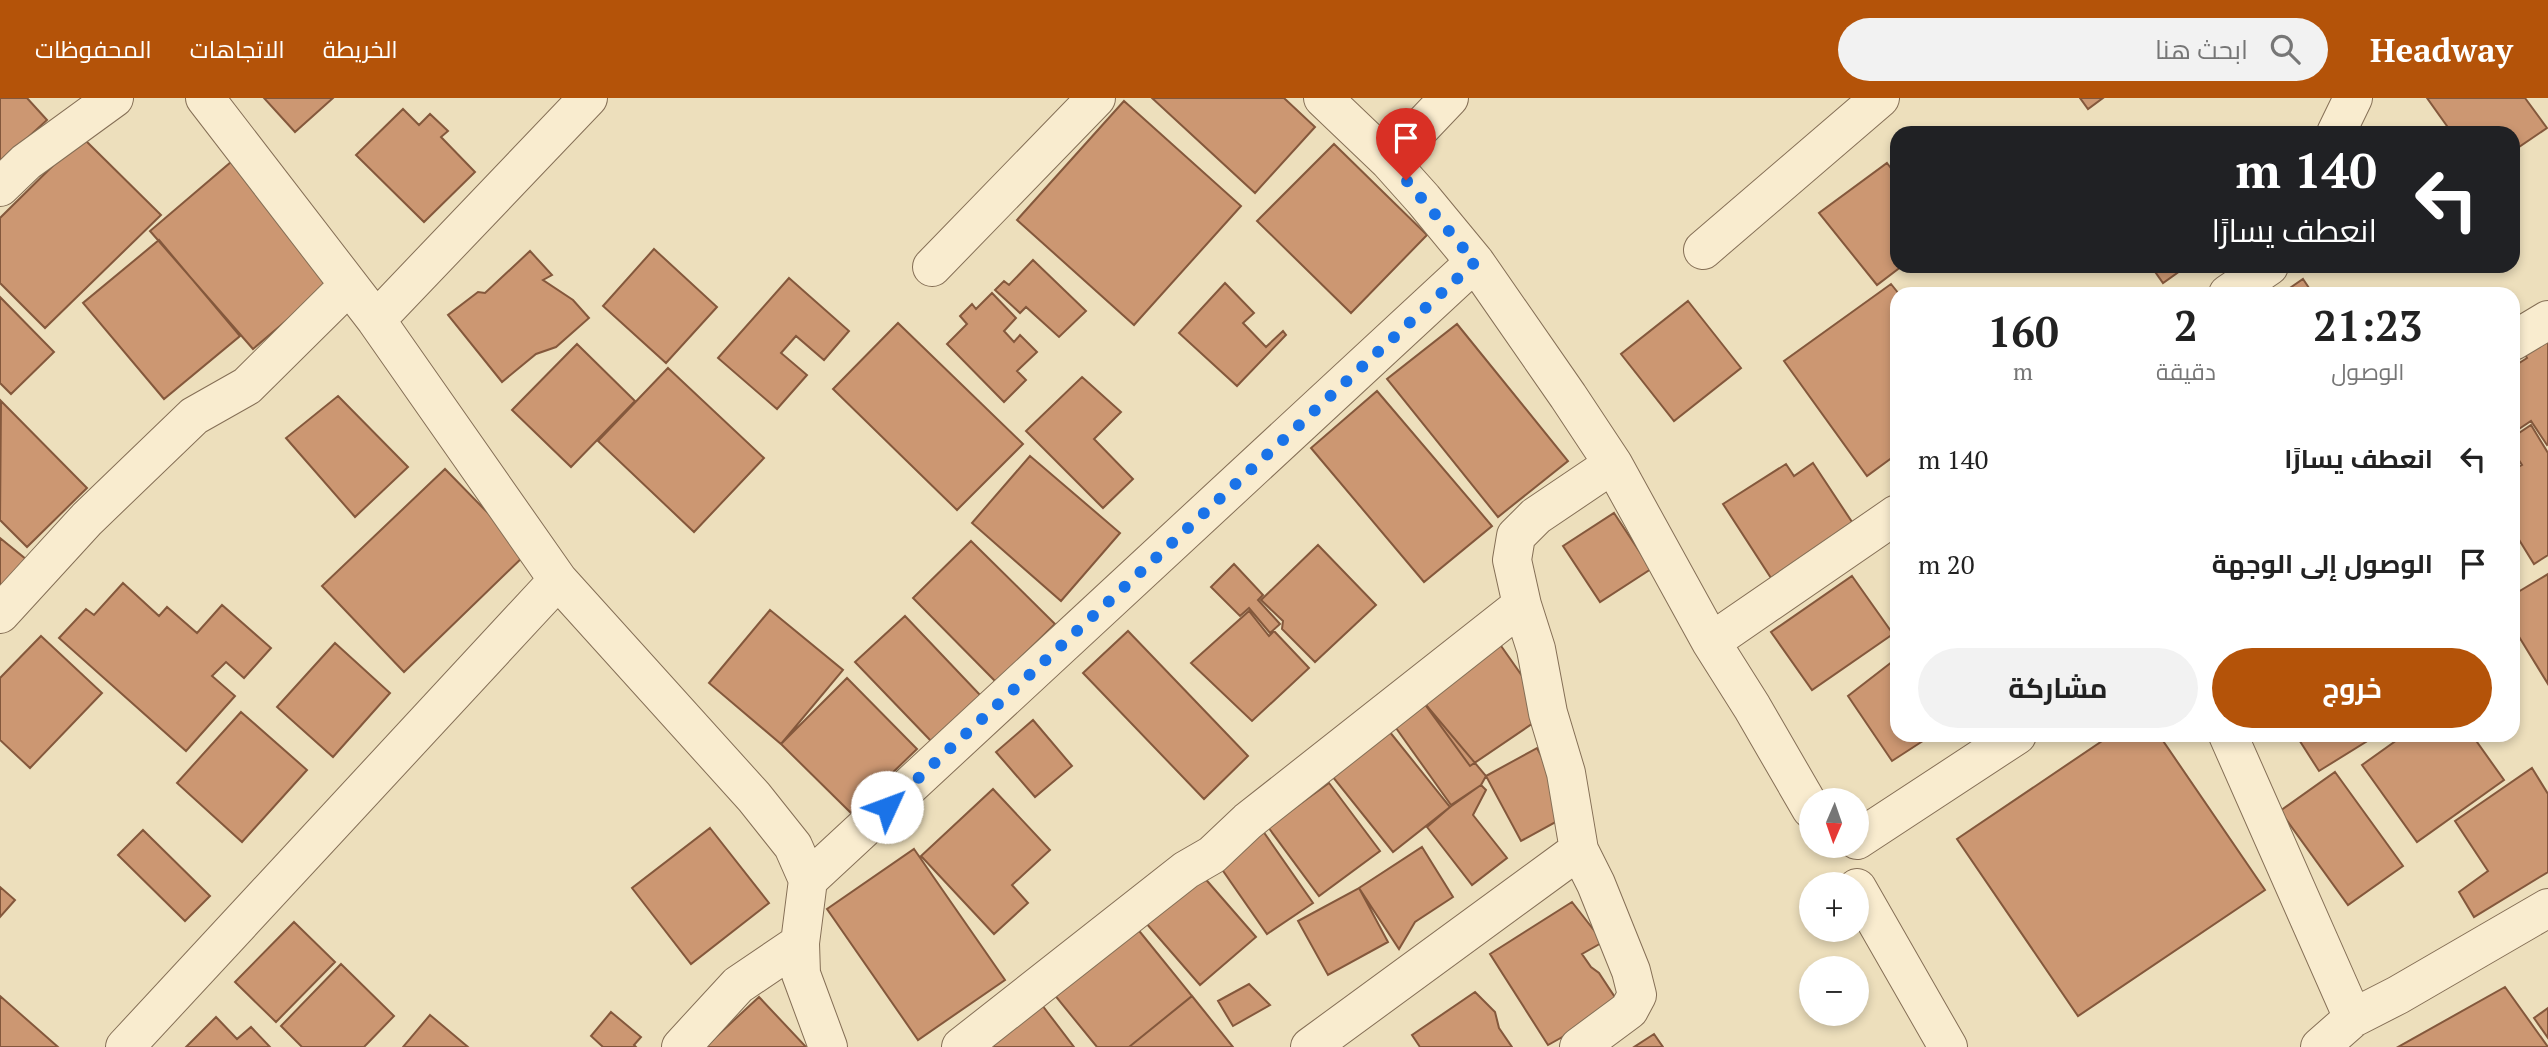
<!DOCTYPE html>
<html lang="ar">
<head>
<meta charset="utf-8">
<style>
  :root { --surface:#fff; --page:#f2f2f2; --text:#222; --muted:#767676; --accent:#b45309 }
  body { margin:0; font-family:"PT Serif",Cairo,serif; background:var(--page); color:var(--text); direction:rtl; height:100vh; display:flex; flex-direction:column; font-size:26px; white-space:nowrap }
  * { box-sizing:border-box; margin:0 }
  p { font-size:23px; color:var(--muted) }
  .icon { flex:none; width:38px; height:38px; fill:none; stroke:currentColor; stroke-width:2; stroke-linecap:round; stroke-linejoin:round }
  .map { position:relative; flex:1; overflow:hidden; direction:ltr }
  .drawer { position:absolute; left:1890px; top:189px; width:630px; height:455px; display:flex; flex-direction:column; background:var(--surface); border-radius:21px; box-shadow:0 4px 10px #0003; direction:rtl }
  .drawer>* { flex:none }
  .hud { position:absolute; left:1890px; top:28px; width:630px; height:147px; border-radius:21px; box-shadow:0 4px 10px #0003; direction:rtl; background:#202124; color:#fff; overflow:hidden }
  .needle { width:46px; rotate:182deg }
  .buttons { position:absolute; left:1799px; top:690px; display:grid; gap:14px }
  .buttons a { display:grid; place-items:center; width:70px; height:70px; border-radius:50%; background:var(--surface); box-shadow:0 4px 10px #0003; font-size:35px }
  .pin { position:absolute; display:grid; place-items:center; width:60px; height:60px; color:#fff; margin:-72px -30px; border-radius:50% 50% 50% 0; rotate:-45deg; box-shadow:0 0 7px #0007 }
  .pin .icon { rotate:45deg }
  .me { position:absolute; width:77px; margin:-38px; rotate:47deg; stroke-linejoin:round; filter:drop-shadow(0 0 5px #0008) }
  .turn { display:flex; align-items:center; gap:24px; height:147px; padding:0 28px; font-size:32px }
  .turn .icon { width:91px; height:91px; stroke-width:2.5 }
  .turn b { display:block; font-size:49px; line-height:60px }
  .eta { display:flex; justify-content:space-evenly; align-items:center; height:119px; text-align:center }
  .eta b { font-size:42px; font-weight:700; line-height:49px }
  .button { display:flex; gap:14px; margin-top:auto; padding:14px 28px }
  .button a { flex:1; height:80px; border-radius:42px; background:var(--accent); color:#fff; font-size:28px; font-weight:700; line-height:80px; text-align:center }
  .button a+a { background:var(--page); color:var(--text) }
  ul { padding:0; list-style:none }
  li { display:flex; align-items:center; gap:21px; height:105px; padding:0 28px }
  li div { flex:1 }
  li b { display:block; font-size:26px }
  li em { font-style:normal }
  header { display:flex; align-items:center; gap:42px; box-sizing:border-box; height:98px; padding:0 35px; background:var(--accent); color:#fff }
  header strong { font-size:33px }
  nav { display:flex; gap:38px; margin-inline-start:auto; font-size:24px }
  .search { width:490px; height:63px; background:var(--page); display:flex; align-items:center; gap:18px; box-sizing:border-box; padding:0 24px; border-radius:38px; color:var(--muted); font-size:26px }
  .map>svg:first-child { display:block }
  .building { fill:#cc9772; stroke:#84583c; stroke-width:2 }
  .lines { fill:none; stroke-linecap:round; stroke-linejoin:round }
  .minor-casing { stroke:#856f56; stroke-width:40 }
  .minor { stroke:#f9eccf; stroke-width:38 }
  .route { stroke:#1a73e8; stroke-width:12; stroke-dasharray:0 21.6 }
</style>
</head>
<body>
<header>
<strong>Headway</strong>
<div class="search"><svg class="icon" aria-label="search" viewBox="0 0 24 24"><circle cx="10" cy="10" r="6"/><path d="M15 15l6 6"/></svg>ابحث هنا</div>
<nav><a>الخريطة</a><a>الاتجاهات</a><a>المحفوظات</a></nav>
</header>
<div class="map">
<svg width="2548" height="949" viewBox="0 0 2548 949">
  <rect width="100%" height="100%" fill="#eddfbc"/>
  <path class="building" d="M0 0H27L47 22 0 65Z
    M264 0H333L295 34Z
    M1152 0H1284L1315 29 1255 95Z
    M2080 0H2103L2088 11Z
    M2427 0H2525L2547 30 2513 53V35H2452Z
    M1124 3 1241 108 1134 227 1017 122Z
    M403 11 419 27 430 16 448 33 441 39 475 74 424 124 356 57Z
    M82 39 161 117 45 230 0 185V120Z
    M1334 46 1427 137 1351 215 1257 123Z
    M231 64 333 183 253 251 150 133Z
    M1887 65 1897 78V168H1902L1877 187 1819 115Z
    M159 142 240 238 164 301 83 205Z
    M654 151 717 209 666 265 603 208Z
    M530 153 552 177 543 182 573 202 589 220 556 249 536 256 502 284 448 217 478 194 485 195Z
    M1033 162 1086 213 1059 239 1026 209 1020 215 995 192 1004 183 1009 187Z
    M2151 168H2187L2163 185Z
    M789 180 849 233 824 262 796 238 781 255 807 277 777 311 718 260Z
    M2303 181 2313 196H2281Z
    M1225 185 1254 215 1243 225 1266 249 1283 233 1286 237 1237 288 1179 235Z
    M1891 186 1899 196 1897 356 1867 378 1784 263Z
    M992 195 1016 220 1004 233 1014 244 1020 237 1037 254 1017 273 1026 282 1004 304 947 246 967 226 960 218 972 206 976 211Z
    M0 199 54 254 11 296 0 285Z
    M1688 203 1741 270 1674 323 1621 256Z
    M898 225 1023 346 957 412 833 291Z
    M1457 226 1568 363 1498 419 1387 281Z
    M2548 239V346L2547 347 2531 323 2513 335V269L2527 260 2524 255Z
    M577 246 635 303 571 369 512 312Z
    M668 270 764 360 694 434 598 343Z
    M1082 279 1121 314 1094 341 1133 381 1103 410 1026 333Z
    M1377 293 1492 428 1424 484 1311 350Z
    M338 298 408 369 355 419 286 340Z
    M1 303 87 390 27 449 0 422Z
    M2531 327 2548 355V457L2534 466 2513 432V372L2522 367 2513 353V339Z
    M1030 358 1120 435 1061 503 972 425Z
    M1813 365 1856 430 1773 483 1723 406 1786 366 1794 378Z
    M445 371 527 455 404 574 322 488Z
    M1614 415 1651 471 1600 504 1563 448Z
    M0 440 27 462 0 496Z
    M971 443 1055 526 996 584 913 500Z
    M1318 447 1376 507 1315 564 1282 531 1283 523 1261 502Z
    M1234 466 1263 497 1258 502 1280 526 1270 535 1249 510 1240 518 1211 489Z
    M2548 476V586L2513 529V497Z
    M1852 478 1893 536 1812 592 1771 534Z
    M123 485 159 518 167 509 197 535 222 507 271 550 244 580 226 564 212 578 235 598 186 653 59 540 86 511 94 517Z
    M770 512 843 572 781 646 709 585Z
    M1249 513 1269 538 1274 533 1309 570 1252 623 1191 565Z
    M905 518 981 598 932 644 855 564Z
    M1128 533 1248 658 1204 701 1083 575Z
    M41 538 102 595 30 670 0 642V580Z
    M335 545 390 595 333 659 277 609Z
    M1499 545 1548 615 1470 668 1421 601Z
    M1897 560V637H1932L1892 663 1848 598Z
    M847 580 917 651 851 715 781 646Z
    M1421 601 1486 678 1481 687 1451 707 1391 623Z
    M241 614 307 672 242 744 177 685Z
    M1033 622 1072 668 1035 699 996 654Z
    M1385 628 1450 709 1393 754 1328 673Z
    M2111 637H2159L2265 792 2078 918 1957 741Z
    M2296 637H2377L2319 673Z
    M2404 637H2472L2504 682 2417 744 2362 667Z
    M1537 650 1572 715 1521 743 1486 678Z
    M2532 670 2548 696V774L2474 819 2459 794 2488 773 2455 723Z
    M2335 674 2403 768 2348 807 2280 713Z
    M1329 685 1380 753 1319 798 1268 729Z
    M1481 687 1486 692 1473 717 1507 760 1472 787 1427 729 1450 709Z
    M993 691 1050 752 1012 787 1028 805 994 836 921 758Z
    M1258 726 1313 805 1267 836 1212 757Z
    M710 730 769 805 691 866 632 790Z
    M143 732 210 798 185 823 118 757Z
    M1422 749 1453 799 1415 824 1399 851 1359 790Z
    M914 751 1005 882 918 942 827 811Z
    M1202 777 1256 839 1200 887 1146 825Z
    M0 789 15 802 0 819Z
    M1359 790 1388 844 1328 877 1298 823Z
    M1572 804 1603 844 1582 856 1591 869 1599 875 1620 907 1548 947 1490 856Z
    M294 824 335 864 276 924 235 884Z
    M1136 829 1192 898 1129 949H1097L1053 895Z
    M341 866 394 918 364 949H302L281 928Z
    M1249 886 1270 907 1233 928 1218 903Z
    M2505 889 2548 949H2398Z
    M1475 894 1495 914 1499 930 1512 949H1420L1412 937Z
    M0 898 58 949H0Z
    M1192 898 1233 949H1129Z
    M759 899 806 949H705Z
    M1042 907 1074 949H985Z
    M2548 910V940L2534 920Z
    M611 914 641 939 634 947 636 949H603L591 938Z
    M430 917 468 949H403Z
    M216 919 237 941 251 929 270 949H186Z
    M1654 936 1663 949H1634Z"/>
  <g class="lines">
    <defs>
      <path id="minor" d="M205 0 376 222 558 482 754 699 793 748 808 782 800 845 801 876 828 949
        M1323 0 1389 63 1423 101 1475 164 1568 298 1613 366 1711 544 1752 609 1811 711
        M2336 35 2353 0
        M1389 63 1449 0
        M0 89 26 64 114 0
        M1703 152 1880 0
        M932 169 1096 0
        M2228 196 2269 168
        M376 222 588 0
        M2513 243 2548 222
        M0 516 87 421 194 318 247 288 349 187
        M1711 544 1897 416
        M2228 637 2353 920
        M1857 742 2017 637
        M808 782 1475 164
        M1857 790 1948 949
        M125 949 558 482
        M681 949 738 887 800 845
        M961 949 1186 772 1212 757 1248 723 1522 507
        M1310 949 1579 752
        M1579 949 1629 912 1637 897 1631 873 1596 786 1579 752 1566 675 1548 615 1536 551 1522 507 1512 462 1516 438 1536 418 1613 366
        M2320 949 2353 920 2398 897 2548 810"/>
    </defs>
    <use href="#minor" class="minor-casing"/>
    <use href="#minor" class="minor"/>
  </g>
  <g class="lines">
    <path class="route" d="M887 709 1475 164 1406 82"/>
  </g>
</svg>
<div class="buttons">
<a><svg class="needle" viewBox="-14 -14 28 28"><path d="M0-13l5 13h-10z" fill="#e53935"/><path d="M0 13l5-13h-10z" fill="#767676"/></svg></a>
<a>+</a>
<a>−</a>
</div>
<div class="pin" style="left:1406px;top:82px;background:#d93025"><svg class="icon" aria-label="arrive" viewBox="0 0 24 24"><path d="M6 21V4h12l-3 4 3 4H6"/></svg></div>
<svg class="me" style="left:887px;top:709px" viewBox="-20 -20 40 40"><circle r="19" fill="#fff"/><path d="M0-13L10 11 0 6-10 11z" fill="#1a73e8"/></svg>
<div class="hud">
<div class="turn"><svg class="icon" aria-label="left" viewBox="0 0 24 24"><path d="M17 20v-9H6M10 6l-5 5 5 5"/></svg><div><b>140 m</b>انعطف يسارًا</div></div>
</div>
<section class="drawer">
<div class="eta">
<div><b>21:23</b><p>الوصول</p></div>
<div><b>2</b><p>دقيقة</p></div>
<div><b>160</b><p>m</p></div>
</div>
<ul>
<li><svg class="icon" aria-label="left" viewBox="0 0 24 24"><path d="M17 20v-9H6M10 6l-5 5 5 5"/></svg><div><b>انعطف يسارًا</b></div><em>140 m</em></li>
<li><svg class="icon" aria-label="arrive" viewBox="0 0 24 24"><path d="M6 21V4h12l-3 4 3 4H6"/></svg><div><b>الوصول إلى الوجهة</b></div><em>20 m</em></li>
</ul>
<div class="button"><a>خروج</a><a>مشاركة</a></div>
</section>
</div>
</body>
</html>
